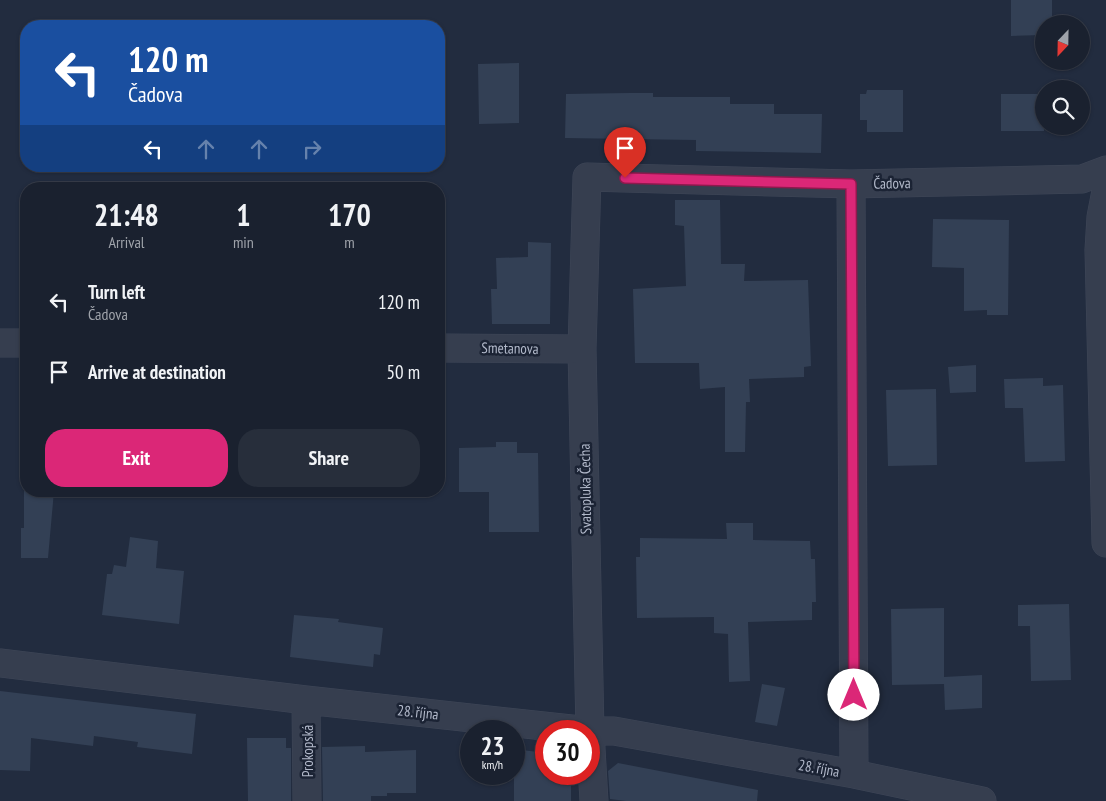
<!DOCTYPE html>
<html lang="en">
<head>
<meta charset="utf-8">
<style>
  :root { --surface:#1a212f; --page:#272e3b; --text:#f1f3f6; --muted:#9fa3aa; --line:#383e4b; --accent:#db2777 }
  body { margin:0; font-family:"PT Sans Narrow",sans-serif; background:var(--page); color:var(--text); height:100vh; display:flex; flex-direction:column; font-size:19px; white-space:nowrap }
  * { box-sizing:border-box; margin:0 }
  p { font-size:16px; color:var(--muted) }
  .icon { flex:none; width:28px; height:28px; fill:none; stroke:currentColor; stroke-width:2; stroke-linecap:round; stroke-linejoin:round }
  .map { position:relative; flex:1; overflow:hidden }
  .details { position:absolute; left:20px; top:182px; width:425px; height:315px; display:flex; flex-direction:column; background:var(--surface); border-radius:20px; box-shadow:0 1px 4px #0004,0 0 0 1px var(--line) }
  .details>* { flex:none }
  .guide { position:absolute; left:20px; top:20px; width:425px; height:152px; border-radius:20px; box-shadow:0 1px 4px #0004,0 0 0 1px var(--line); background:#1a4fa0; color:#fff; overflow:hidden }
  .needle { width:32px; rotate:202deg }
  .fabs { position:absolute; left:1035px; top:15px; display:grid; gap:10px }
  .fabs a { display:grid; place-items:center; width:55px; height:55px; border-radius:50%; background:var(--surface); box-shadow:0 1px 4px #0004,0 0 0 1px var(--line); font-size:25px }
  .speed { position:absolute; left:460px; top:720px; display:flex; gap:10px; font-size:25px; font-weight:700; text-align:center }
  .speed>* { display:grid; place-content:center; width:65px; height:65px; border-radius:50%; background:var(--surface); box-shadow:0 1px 4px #0004,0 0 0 1px var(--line); line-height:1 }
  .speed small { font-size:12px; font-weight:400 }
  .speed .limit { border:8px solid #d22; background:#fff; color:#111 }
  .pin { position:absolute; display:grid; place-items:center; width:42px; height:42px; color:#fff; margin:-51px -21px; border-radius:50% 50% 50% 0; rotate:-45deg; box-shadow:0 0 5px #0007 }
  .pin .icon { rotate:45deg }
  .me { position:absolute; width:55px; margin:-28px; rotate:0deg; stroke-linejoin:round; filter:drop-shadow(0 0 4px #0008) }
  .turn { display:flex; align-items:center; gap:18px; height:105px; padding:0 25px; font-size:22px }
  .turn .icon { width:65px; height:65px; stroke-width:2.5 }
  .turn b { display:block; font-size:35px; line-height:42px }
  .lanes { display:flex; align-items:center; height:48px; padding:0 25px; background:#0003; justify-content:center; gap:25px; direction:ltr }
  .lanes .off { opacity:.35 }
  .eta { display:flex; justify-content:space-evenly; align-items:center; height:85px; text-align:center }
  .eta b { font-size:30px; font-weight:700; line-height:35px }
  .button { display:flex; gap:10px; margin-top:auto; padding:10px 25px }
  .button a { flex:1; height:58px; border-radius:20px; background:var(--accent); color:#fff; font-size:20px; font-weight:700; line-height:58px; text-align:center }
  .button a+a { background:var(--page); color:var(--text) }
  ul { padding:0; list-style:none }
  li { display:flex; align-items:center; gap:15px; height:70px; padding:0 25px }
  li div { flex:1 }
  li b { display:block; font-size:19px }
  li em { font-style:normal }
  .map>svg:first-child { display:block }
  .building { fill:#334055 }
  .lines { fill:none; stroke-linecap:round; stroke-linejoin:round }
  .minor-casing { stroke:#3f4758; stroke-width:29 }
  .minor { stroke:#363e4f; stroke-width:28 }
  .route-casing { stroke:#8e194d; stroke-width:12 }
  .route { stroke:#db2777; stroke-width:9 }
  .labels { text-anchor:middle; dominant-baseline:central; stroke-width:5; stroke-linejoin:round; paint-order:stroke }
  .street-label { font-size:15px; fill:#b2b9ca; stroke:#1b2334 }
</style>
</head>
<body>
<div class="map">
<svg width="1106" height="801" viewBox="0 0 1106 801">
  <rect width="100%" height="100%" fill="#222c3f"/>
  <path class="building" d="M1011 0H1052V24H1044L1042 35 1011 36Z
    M519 63V123L479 124 478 64Z
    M867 90H903V132H867V120H860V94H866Z
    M629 93H653V97H730V104H774V114H822L821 153 696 151V140L565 138 566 94Z
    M1001 94H1044V131H1001Z
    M675 200H720L721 264H745L744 281 808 280 811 366 804 367V377L749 379 750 402H746L745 452H725V387L700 389 699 363H635L633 289 686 286 684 226 675 225Z
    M933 219 1009 220 1008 315H987V310L964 311V268L932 267Z
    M528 242 551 243 550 324H492L491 289H497L496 258 528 257Z
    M976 365V392L950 393 948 367Z
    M1043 378V386L1063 385 1065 461 1025 462 1023 408H1005L1004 379Z
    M936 389 937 465 888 466 886 390Z
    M496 442H517V453H538L539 532H489V492H459V448L496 447Z
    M24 491H54L48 558H21V528H24Z
    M726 523H753V540L810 541 811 559H815L816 602H812V620L748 622 750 681 729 682 728 634 714 633V617L637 618 636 557H640V538L727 539Z
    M130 537 158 541 156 568 184 571 179 624 102 615 107 574H112L114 565 126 567Z
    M1069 604 1071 680 1031 681 1030 626H1018V605Z
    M944 608V677L982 675V708L945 710 944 684 892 685 891 609Z
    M294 615 339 619 338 622 383 628 380 655 374 654 373 667 290 657Z
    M762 684 785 688 777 726 755 722Z
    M0 691 196 714 192 754 137 747 138 742 94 736 93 746 31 738 30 771 0 770Z
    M247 738H286V748H291V801H248Z
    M365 746V752L416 750V793H387V796H371V801H323L322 747Z
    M514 749 546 753V774H571V801H514Z
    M618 763 758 790 757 801H626L610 799 608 771Z"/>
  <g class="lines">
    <defs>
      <path id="minor" d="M851 184 854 774
        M1106 191 1101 217 1099 250 1106 543
        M0 343H26
        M439 348 582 349
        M0 663 306 700 590 731H614L854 774 982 801
        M306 700 307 801
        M594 801 590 731 582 349 587 177 851 184 1082 179 1106 170"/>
    </defs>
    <use href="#minor" class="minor-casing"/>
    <use href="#minor" class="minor"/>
  </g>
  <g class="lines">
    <defs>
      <path id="route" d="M625 178 851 184 854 695"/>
    </defs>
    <use href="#route" class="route-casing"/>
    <use href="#route" class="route"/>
  </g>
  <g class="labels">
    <g class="street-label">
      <text transform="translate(892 183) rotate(-1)">Čadova</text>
      <text transform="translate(510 348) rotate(1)">Smetanova</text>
      <text transform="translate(585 489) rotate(-91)">Svatopluka Čecha</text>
      <text transform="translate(418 712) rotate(6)">28. října</text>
      <text transform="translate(307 751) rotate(-90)">Prokopská</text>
      <text transform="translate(819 768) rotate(10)">28. října</text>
    </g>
  </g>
</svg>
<div class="fabs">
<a><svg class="needle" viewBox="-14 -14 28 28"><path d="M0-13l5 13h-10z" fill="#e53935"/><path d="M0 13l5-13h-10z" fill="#9fa3aa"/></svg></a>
<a><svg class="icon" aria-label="search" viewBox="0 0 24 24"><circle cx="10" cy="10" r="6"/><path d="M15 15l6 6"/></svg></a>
</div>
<div class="speed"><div>23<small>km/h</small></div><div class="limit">30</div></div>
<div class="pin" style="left:625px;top:178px;background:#d93025"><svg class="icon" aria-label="arrive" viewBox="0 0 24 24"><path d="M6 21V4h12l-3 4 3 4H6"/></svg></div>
<svg class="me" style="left:854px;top:695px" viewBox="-20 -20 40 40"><circle r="19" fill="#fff"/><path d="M0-13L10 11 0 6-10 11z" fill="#db2777"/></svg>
<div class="guide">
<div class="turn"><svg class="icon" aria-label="left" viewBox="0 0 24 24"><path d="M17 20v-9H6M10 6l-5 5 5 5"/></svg><div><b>120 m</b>Čadova</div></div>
<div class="lanes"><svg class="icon" aria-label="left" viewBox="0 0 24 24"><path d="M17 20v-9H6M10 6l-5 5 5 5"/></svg><svg class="icon off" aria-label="ahead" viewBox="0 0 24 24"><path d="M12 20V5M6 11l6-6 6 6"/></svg><svg class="icon off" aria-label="ahead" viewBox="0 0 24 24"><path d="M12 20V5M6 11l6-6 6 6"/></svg><svg class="icon off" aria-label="right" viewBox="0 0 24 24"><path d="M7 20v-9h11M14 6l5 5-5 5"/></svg></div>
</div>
<section class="details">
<div class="eta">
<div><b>21:48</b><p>Arrival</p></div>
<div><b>1</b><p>min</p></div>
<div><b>170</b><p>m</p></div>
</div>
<ul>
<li><svg class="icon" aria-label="left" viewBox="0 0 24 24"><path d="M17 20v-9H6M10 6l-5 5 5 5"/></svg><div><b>Turn left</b><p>Čadova</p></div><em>120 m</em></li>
<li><svg class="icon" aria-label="arrive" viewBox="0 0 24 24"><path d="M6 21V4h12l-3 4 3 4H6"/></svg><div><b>Arrive at destination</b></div><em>50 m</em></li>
</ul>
<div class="button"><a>Exit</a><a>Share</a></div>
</section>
</div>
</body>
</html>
